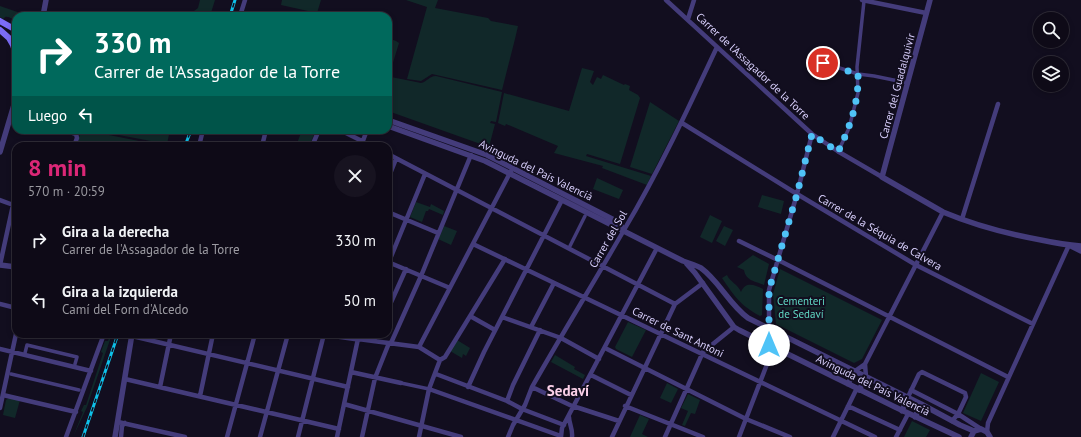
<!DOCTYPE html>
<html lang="es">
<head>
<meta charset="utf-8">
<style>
  :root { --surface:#0e0a17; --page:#171320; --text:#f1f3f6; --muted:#9b9aa1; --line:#2e2b36; --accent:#db2777 }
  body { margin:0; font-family:"PT Sans",sans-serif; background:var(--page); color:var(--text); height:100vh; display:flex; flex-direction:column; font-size:15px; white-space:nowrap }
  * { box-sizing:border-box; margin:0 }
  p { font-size:13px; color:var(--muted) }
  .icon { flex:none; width:22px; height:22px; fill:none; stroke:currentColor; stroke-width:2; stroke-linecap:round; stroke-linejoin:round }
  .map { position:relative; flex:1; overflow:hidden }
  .sheet { position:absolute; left:12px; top:142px; width:380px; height:196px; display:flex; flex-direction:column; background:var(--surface); border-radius:12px; box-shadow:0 2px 6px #0003,0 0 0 1px var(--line) }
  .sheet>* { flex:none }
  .top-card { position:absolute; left:12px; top:12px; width:380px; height:122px; border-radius:12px; box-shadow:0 2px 6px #0003,0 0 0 1px var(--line); background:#00695c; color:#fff; overflow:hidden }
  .controls { position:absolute; left:1033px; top:12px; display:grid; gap:8px }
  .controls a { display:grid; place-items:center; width:36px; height:36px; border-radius:50%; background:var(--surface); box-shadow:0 2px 6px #0003,0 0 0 1px var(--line); font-size:20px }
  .pin { position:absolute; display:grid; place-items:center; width:34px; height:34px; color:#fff; margin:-17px; border:2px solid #fff; border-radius:50%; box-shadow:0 1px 4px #0007 }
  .me { position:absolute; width:44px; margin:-22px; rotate:0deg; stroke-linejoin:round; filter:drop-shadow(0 0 3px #0008) }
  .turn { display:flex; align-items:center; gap:14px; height:84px; padding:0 16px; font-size:18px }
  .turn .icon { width:52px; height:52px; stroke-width:2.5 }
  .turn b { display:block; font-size:28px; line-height:34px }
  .then { display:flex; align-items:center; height:38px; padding:0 16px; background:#0003; gap:8px; font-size:15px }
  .round { display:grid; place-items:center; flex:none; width:42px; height:42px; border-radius:21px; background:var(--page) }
  .overview { display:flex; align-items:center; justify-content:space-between; height:68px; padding:0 16px }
  h1 { font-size:24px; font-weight:700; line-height:30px; color:var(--accent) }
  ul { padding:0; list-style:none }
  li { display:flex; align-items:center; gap:12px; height:60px; padding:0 16px }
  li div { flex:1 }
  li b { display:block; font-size:15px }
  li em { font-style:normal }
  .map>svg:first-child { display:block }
  .green { fill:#112829 }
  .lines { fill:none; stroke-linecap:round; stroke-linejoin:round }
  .pedestrian { stroke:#443c7b; stroke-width:3.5 }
  .minor { stroke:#443c7b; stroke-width:4.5 }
  .tertiary { stroke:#443c7b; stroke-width:5.5 }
  .secondary { stroke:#7b6cf6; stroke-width:6 }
  .rail-casing { stroke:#0ec1e9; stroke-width:3 }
  .rail { stroke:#120e1f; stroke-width:1.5; stroke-dasharray:4.5; stroke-linecap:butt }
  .route { stroke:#4fc3f7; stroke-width:7; stroke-dasharray:0 12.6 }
  .labels { text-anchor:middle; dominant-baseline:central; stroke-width:4; stroke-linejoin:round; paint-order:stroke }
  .street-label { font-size:11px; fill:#d8cffc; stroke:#120e1f }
  .park-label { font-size:11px; fill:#60d7c3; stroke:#120e1f }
  .district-label { font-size:15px; font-weight:bold; fill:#fcd1e9; stroke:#120e1f }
</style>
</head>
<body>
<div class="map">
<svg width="1081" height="437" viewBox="0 0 1081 437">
  <rect width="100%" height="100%" fill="#120e1f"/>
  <path class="green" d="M200 0H215L210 16H193L194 11 198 8Z
    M282 0H321L317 13 281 5Z
    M406 0H438L435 8 488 18 491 21 518 26 515 39 502 90 432 74 421 81 407 79 427 7Z
    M0 6 29 16H16V21C11 19 7 14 3 19L0 17Z
    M388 38 396 41 399 43 388 79Z
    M582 68 594 71 590 82 593 85 597 77 601 79 603 75 624 85 625 84 630 86 629 90 638 95 640 98 620 164 587 154 586 156 651 176 647 185 602 168 603 166 554 153 558 146 506 124 505 126 498 123 504 93 569 111Z
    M436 76 502 92 496 122 491 121 490 123 495 124 489 147 388 111V90L391 77 421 83C427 82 429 76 436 76Z
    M650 102 679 121 652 174 630 167Z
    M81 130H84L164 146H77Z
    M92 130H170L167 144Z
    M302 130 314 135 309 146H296Z
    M597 178 623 190 619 199 593 189Z
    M762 195 784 201 781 214 758 207Z
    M416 202 430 207 431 204 444 211 443 215 429 209 428 211H426L422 222 410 217Z
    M710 215 722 221 712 243 700 237Z
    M444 226 457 231 451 245 438 239Z
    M724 226 733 230 725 246 716 241Z
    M753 255 769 264 764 285C755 281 746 281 744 270L737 267Z
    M780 269 882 320 862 359 854 363 776 324 773 294Z
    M727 275C730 282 738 284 741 292 746 281 754 285 763 289L762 315 760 316C740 305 735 297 722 278Z
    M628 322 646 330 632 357 616 349 615 347Z
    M110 334H112L87 407 73 437 83 412 81 411 84 405H86L103 353 101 352 105 341H108Z
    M457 340 470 348 466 356 463 354 462 358 450 351Z
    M555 355 575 367 574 369 585 375 583 379 551 362Z
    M981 373 999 382 981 421 963 413Z
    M667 383 678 389 671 403 660 398Z
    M688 394 700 400 695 414 691 413 685 426 682 425 688 411 681 408Z
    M9 398 20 400 15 418 3 415 6 400Z
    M640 415 649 419 642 434 648 437H630Z
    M912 421 930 430 926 437H904Z"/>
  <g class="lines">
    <path class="pedestrian" d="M812 59 858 74 874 76 908 83
      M838 152 849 128 858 93 857 67 864 1
      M570 246 585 216
      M25 353 27 345 77 357 75 364
      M11 374 79 390
      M401 383 429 389"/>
    <path class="minor" d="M666 0 812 134 839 152 882 177
      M862 0 926 13
      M240 16 245 0
      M688 19 694 0
      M682 123 797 194 916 265 1033 324
      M64 130 76 134 77 138 74 146
      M340 130 372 146
      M199 146 203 130
      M262 146 266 130
      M312 146 319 130
      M361 146 367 130
      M388 154 675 304
      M388 179 396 159
      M0 200 16 206
      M388 212 438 233
      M962 219 998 104
      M739 241 782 262 1008 377
      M473 244 875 437
      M388 262 450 288
      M388 264 425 174
      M0 265 13 205
      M0 304 16 308
      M388 309 406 269
      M470 316 495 330
      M502 317 561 338 599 359
      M531 327 554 283
      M769 328V290L797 194 812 134
      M132 336 348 387
      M358 339 419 347 440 360
      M374 341 376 334
      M391 343 421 276 471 155
      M419 347 511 171
      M605 348 746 419 790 437
      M0 349 91 371
      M769 359 778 350
      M440 360 445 357 505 259
      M865 364 866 377
      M855 371 865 364 943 212
      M351 372 401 383
      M436 374 507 401 522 409 564 425
      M591 375 631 395
      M125 379 339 429
      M160 387 171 334
      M468 387 484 352 562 200
      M532 387 572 406 579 408 619 421
      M429 389 561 436
      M911 390 958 414 981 429
      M3 395 76 412
      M200 396 213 334
      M908 397 919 374 922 372 965 393 966 397 958 414 952 421
      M507 401 513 385 540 330
      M344 404 461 437
      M625 406 703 437
      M848 406 900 430
      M0 408 16 334
      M569 417C569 424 573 429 572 437
      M118 422 185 437
      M987 432 988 423 1069 245
      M66 437 104 334
      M121 437 122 426 125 423
      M227 437 255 334
      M260 437 288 334
      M298 437 324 334
      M337 437 359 334
      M362 437 375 378 389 343
      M419 437 429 389 440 360
      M508 437 513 425 525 405 532 387C562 334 594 282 624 230 659 171 688 109 717 47
      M561 437 562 428 657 248
      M612 437 675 304 703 283
      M665 437 703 352 734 327
      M739 437 769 359V345
      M833 437 857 388
      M896 437 908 414"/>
    <path class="tertiary" d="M930 0 882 177 943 212C974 225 1008 234 1041 240 1055 243 1067 245 1081 246
      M43 16 46 0
      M388 120 487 155 618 222 624 230
      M388 126 485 161 683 261C689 263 695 265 701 268 719 281 729 304 748 318L921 404 960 425 974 431
      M0 152 16 98
      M1071 246 1081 251
      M687 264 695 273 734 327 739 330 895 407 959 437
      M0 265 16 267
      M769 328V345
      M323 334 358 339
      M778 350 786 337
      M848 384 855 371
      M859 390 866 377
      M902 411 908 397
      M915 417 921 404
      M115 437 132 334
      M971 437 974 431 981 429 987 432 990 437"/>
    <path class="secondary" d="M0 21 16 30
      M0 30 9 38 13 45
      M16 38 13 45 16 54"/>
    <defs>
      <path id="rail" d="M230 16 235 0
        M185 146 191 130
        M83 437 118 334"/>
    </defs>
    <use href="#rail" class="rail-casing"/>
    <use href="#rail" class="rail"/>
  </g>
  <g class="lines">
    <path class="route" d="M769 345V290L797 194 812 134 838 152C850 127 859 102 858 74L823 63"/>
  </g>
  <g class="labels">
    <g class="street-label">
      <text transform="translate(753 66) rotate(43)">Carrer de l'Assagador de la Torre</text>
      <text transform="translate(897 86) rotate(-75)">Carrer del Guadalquivir</text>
      <text transform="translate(536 170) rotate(26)">Avinguda del País Valencià</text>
      <text transform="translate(880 232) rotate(30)">Carrer de la Séquia de Calvera</text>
      <text transform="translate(608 239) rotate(-60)">Carrer del Sol</text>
      <text transform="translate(678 332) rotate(26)">Carrer de Sant Antoni</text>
      <text transform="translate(873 385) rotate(26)">Avinguda del País Valencià</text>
    </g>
    <g class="park-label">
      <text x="801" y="301">Cementeri<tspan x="801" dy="13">de Sedaví</tspan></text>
    </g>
    <g class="district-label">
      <text x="568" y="390">Sedaví</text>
    </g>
  </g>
</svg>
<div class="controls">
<a><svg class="icon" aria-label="search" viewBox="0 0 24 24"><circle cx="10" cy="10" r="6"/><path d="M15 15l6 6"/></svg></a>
<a><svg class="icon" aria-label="layers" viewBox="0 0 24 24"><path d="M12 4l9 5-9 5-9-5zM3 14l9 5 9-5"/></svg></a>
</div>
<div class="pin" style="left:823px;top:63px;background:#d93025"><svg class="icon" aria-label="arrive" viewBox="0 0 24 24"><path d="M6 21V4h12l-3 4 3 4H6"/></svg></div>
<svg class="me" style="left:769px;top:345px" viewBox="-20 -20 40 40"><circle r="19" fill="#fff"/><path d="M0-13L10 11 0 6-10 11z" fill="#4fc3f7"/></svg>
<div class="top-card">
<div class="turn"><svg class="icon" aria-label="right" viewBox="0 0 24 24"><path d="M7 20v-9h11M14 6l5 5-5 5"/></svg><div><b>330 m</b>Carrer de l'Assagador de la Torre</div></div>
<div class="then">Luego<svg class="icon" aria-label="left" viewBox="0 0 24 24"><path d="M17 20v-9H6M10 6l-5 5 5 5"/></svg></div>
</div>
<section class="sheet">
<div class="overview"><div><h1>8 min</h1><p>570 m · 20:59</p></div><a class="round"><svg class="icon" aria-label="close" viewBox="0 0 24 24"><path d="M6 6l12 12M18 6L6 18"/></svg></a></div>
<ul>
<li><svg class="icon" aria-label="right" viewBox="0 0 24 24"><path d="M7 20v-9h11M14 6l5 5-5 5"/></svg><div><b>Gira a la derecha</b><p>Carrer de l'Assagador de la Torre</p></div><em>330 m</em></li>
<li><svg class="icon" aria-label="left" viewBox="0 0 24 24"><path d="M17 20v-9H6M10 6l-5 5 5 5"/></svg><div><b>Gira a la izquierda</b><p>Camí del Forn d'Alcedo</p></div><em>50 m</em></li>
</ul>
</section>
</div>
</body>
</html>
